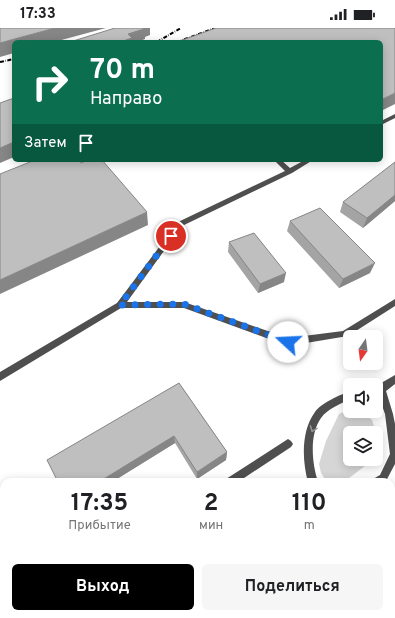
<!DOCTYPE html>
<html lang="ru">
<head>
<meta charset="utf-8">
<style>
  :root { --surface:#fff; --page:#f6f6f6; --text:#202124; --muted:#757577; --accent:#000 }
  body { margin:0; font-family:Overpass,sans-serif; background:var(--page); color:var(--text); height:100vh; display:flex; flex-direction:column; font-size:15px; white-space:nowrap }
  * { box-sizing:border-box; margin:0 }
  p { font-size:13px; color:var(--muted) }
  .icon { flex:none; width:22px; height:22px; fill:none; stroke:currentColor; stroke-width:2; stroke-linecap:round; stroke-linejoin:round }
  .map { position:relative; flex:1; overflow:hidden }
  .panel { position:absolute; left:0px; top:450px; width:395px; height:140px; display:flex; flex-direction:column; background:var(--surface); border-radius:12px 12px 0 0; box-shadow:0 2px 10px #0003 }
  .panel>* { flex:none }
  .guide { position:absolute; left:12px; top:12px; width:371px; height:122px; border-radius:6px; box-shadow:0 2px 10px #0003; background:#0b6e4f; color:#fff; overflow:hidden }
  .needle { width:26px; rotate:194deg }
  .tools { position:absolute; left:343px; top:302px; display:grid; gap:8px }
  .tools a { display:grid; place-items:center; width:40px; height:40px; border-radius:6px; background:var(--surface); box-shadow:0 2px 10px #0003; font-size:20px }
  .pin { position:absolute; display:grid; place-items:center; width:34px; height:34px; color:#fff; margin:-17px; border:2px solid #fff; border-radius:50%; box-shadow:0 1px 4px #0007 }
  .me { position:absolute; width:44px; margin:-22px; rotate:290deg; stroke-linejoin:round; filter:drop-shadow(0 0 3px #0008) }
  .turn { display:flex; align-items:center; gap:14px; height:84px; padding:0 12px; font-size:18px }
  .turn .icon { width:52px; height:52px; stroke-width:2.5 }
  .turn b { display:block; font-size:28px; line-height:34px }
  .then { display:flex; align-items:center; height:38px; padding:0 12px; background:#0003; gap:8px; font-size:15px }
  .eta { display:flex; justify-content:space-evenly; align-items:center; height:68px; text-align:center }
  .eta b { font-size:24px; font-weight:700; line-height:28px }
  .action { display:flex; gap:8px; margin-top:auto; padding:8px 12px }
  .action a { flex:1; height:46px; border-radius:6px; background:var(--accent); color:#fff; font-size:16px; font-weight:700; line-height:46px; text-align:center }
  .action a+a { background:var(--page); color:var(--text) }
  .status { display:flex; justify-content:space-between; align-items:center; height:28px; padding:0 20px; background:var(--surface); direction:ltr }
  .status svg { height:11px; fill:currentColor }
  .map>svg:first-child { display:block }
  .green { fill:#d6d6d6 }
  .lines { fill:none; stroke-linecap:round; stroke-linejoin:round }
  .path { stroke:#717171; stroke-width:3; stroke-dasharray:1 2.5; stroke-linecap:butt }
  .lane { fill:#4f4f4f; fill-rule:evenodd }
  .street { fill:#4f4f4f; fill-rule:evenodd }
  .rail { stroke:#000; stroke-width:2; stroke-dasharray:4 1.5 0.5 1.5; stroke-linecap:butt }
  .wall { fill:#a4a4a4 }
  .shaded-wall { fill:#868686 }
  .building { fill:#bfbfbf; stroke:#868686 }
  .oneway { stroke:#959595 }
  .route { stroke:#1a73e8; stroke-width:7; stroke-dasharray:0 12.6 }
</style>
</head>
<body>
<div class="status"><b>17:33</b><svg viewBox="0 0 49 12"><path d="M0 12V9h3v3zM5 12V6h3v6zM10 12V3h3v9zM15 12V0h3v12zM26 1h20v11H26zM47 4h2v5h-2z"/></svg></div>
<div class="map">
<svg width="395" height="590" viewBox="0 0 395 590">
  <rect width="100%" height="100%" fill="#fff"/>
  <path class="green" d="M350 381V383H362L372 392 376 405H350V431H374L344 454H327L321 445 319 436 326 413 339 386Z"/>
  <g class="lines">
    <path class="path" d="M391 492 395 488
      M277 590 282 586"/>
    <path class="lane" d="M395 86V90L381 97V93Z
      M274 132H281L290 140 305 132H313L292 145 182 198 127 274H184L288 310 343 303 395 271V278L348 308 288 318 184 280H121L0 353V344L117 275 178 194 285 143Z
      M288 411 291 413 293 416 291 419 238 454H224L226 451Z
      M391 547 395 548V561L391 560Z
      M76 586H89L91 590H78Z"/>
    <path class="street" d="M395 347V356L386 363 393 386 395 396V436L386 453 371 454 373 451 380 447 390 426 385 386 378 366H376V358Z
      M350 363V371C341 376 327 381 321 390 309 407 312 435 318 454H308C302 432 301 403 315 384 321 375 340 367 350 363Z
      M195 586H210L208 590H193Z"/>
    <path class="rail" d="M157 14 181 0
      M177 14 215 0
      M0 34 14 31"/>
  </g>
  <path class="wall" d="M395 134V173L363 200 340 184 343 174Z
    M290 193 370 245 339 260 287 203Z
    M229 214 284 254 258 265 228 224Z
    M179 355 227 424 226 432 197 451 175 415 112 454Z
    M391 553H392L395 590H345L349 586H391Z"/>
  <path class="shaded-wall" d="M55 0H106L54 14H14V25L0 29V15Z
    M142 0H150V7L145 9V11L137 14H120L128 6Z
    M395 65V76L381 83V72Z
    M14 114V129L0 135V120Z
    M395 167V173L363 200 367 190Z
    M147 184 148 197 0 266V252Z
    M375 235 370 245 339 260 343 251Z
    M286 245 284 254 258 265 260 256Z
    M174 408 175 415 112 454H103L102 452Z
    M227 424 226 432 197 451V444Z"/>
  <path class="building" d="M0 0H55L0 15Z
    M115 0H143L144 1 128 6 132 10 120 14H70Z
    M216 0H395V65L381 72V14H177Z
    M14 70V114L0 120V75Z
    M35 132H79L81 135 88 132H102L147 184 0 252V146Z
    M395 134V167L367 190 343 174Z
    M320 180 375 235 343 251 290 193Z
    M254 205 286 245 260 256 229 214Z
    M179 355 227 424 197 444 174 408 102 452 103 454H58L47 432Z
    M392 553 395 557V590H351L355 586H391V554Z"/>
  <defs><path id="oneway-chevron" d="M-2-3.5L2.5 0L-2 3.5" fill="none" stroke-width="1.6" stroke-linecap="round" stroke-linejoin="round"/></defs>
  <use class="oneway" href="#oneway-chevron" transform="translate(313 401) rotate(111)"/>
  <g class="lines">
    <path class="route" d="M171 208 120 277 184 276 288 314"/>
  </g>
</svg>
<div class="tools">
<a><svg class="needle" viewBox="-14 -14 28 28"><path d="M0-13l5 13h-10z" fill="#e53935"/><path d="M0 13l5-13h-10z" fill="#757577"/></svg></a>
<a><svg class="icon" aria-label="sound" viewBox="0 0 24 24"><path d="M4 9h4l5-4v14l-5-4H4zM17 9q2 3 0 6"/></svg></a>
<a><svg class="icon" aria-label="layers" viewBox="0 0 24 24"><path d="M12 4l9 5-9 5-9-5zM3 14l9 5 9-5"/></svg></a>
</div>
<div class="pin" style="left:171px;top:208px;background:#d93025"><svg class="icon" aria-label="arrive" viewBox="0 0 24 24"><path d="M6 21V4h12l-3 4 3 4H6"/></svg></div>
<svg class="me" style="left:288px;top:314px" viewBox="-20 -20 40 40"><circle r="19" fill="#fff"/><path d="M0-13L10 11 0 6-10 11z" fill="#1a73e8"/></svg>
<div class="guide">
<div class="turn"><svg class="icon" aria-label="right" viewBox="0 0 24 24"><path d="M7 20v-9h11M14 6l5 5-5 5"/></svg><div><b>70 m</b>Направо</div></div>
<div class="then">Затем<svg class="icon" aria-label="arrive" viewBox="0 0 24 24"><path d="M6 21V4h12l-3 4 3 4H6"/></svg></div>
</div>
<section class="panel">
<div class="eta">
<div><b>17:35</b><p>Прибытие</p></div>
<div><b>2</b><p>мин</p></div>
<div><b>110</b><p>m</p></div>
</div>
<div class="action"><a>Выход</a><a>Поделиться</a></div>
</section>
</div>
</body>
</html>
